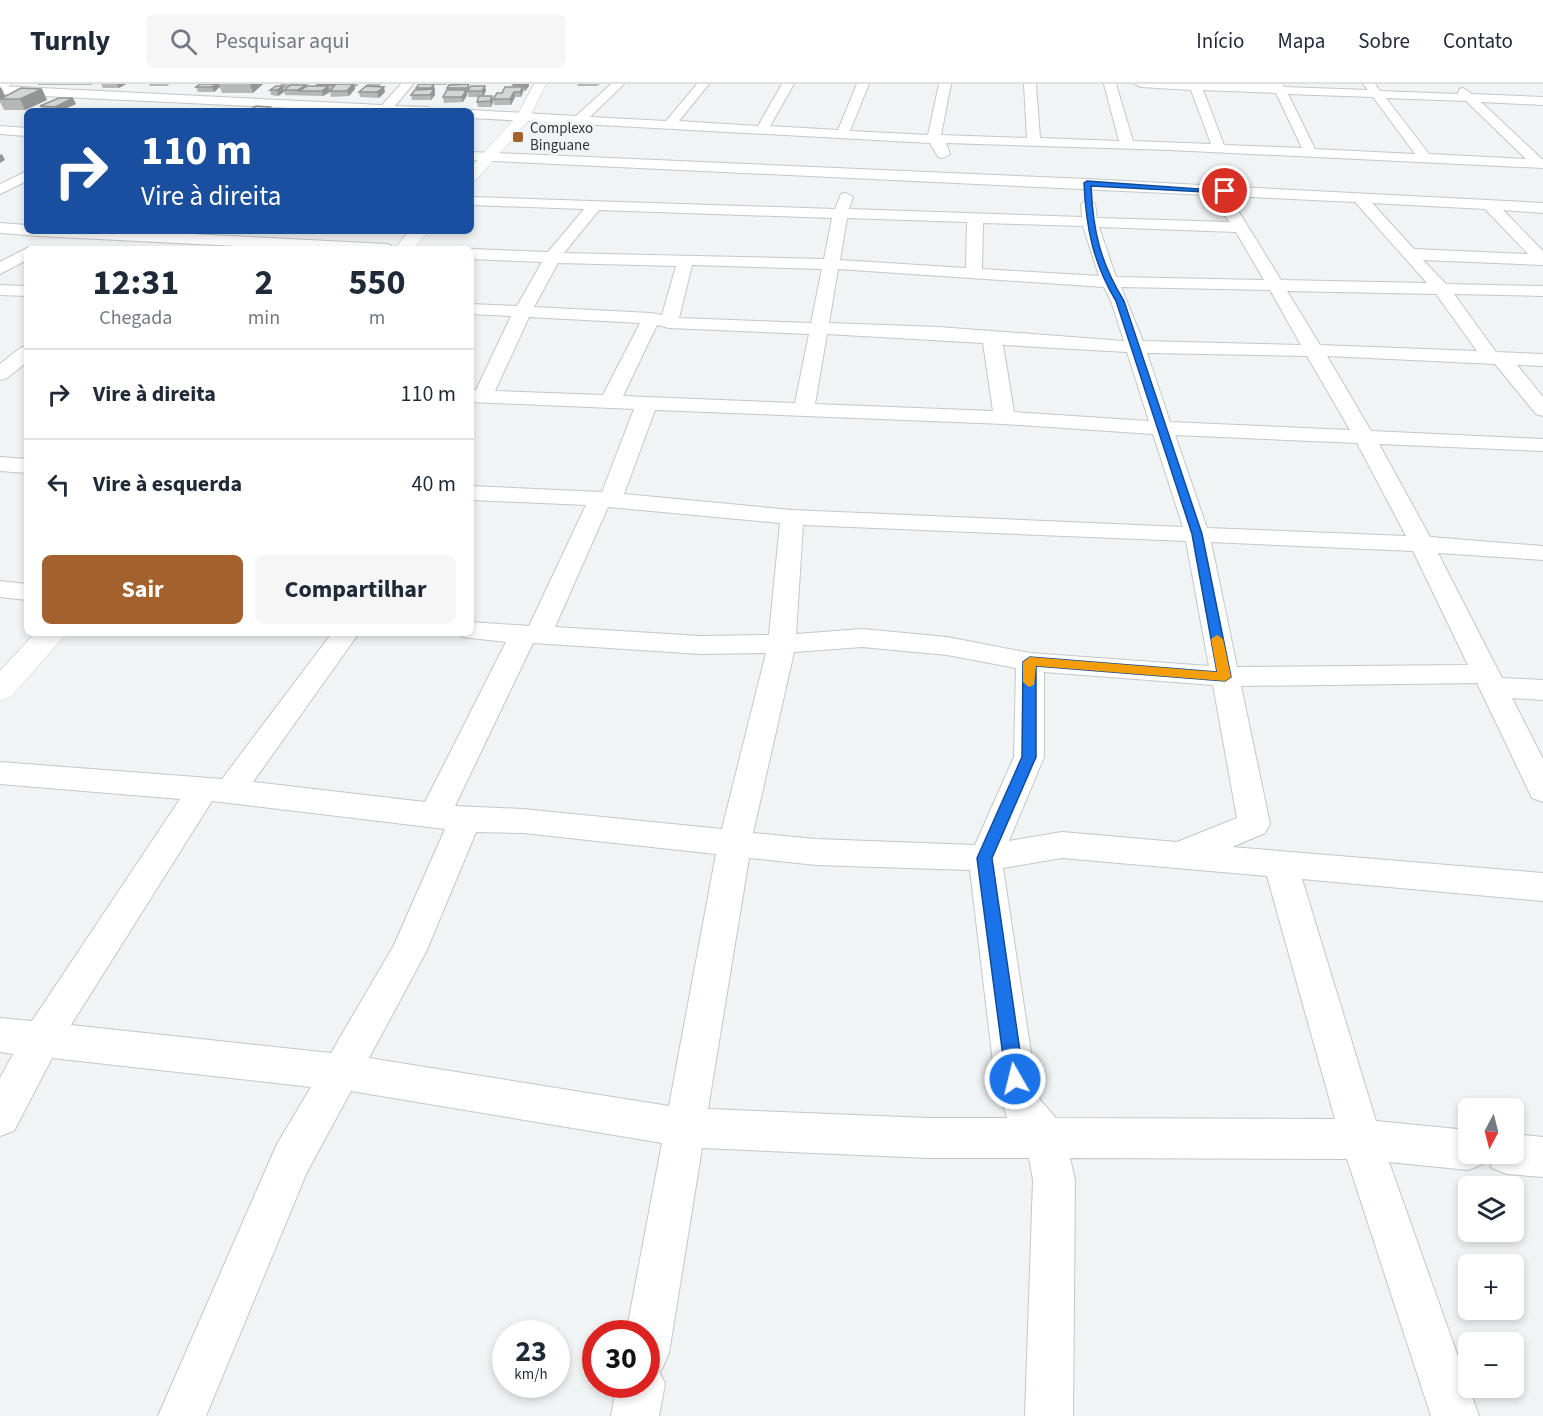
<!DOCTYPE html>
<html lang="pt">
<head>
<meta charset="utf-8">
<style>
  :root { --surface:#fff; --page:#f6f6f7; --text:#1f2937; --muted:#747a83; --line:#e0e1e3; --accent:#a3612e }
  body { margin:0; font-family:"Source Sans 3",sans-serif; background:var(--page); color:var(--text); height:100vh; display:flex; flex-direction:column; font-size:22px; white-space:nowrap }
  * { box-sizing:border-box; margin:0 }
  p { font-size:20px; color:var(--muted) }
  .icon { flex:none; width:33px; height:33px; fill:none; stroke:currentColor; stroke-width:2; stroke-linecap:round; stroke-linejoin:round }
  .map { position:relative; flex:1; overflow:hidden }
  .panel { position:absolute; left:24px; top:162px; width:450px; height:390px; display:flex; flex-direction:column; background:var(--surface); border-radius:9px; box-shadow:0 3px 9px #0003 }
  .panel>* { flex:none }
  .top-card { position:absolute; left:24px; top:24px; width:450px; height:126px; border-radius:9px; box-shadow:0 3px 9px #0003; background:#1a4fa0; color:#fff; overflow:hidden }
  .needle { width:39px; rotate:187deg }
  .buttons { position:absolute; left:1458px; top:1014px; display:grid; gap:12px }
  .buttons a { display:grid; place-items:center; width:66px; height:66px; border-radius:9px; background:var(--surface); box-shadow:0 3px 9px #0003; font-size:30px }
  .speed { position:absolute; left:492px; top:1236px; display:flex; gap:12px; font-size:30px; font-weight:700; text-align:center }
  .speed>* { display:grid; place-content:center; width:78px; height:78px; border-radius:50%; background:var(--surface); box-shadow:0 3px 9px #0003; line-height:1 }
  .speed small { font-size:15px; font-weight:400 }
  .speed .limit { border:9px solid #d22; background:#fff; color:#111 }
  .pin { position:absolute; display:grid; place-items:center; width:51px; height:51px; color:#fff; margin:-26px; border:3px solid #fff; border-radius:50%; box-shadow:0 2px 6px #0007 }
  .me { position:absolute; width:66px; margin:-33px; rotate:352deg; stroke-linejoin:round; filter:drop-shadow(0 0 4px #0008) }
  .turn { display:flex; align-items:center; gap:21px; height:126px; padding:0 18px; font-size:27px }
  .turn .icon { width:78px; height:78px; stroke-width:2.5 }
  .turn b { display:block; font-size:42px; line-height:51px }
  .eta { display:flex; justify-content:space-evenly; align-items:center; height:102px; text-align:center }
  .eta b { font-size:36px; font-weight:700; line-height:42px }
  .button { display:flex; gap:12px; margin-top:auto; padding:12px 18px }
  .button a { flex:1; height:69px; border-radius:9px; background:var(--accent); color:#fff; font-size:24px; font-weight:700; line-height:69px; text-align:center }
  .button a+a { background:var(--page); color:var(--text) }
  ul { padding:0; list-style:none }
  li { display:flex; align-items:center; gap:18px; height:90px; padding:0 18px; border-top:2px solid var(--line) }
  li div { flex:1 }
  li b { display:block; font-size:22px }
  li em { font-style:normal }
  header { display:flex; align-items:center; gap:36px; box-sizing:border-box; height:84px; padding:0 30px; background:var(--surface); border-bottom:2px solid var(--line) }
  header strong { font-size:28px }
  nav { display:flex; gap:33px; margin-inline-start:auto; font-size:21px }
  .search { width:420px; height:54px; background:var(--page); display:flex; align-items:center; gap:15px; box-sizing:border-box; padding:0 21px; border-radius:9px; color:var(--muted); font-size:22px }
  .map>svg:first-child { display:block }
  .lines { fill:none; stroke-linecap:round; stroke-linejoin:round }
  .street-casing { stroke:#c3c8c7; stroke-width:2 }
  .secondary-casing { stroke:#c3c8c7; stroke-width:1 }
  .street { fill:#fff; fill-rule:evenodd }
  .secondary { fill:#fff; fill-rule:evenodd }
  .wall { fill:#b5b8b7 }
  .shaded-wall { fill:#939695 }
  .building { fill:#d2d6d5; stroke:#939695; stroke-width:1.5 }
  .route { fill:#1a73e8; stroke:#114b97; stroke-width:1.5 }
  .slow { fill:#f59e0b }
  .poi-dot { fill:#a3612e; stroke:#f0f4f4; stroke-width:2 }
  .labels { text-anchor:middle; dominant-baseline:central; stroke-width:6; stroke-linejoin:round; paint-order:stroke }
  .far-poi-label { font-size:15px; fill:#343636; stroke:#f0f4f4; text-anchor:start }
</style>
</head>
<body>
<header>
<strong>Turnly</strong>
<div class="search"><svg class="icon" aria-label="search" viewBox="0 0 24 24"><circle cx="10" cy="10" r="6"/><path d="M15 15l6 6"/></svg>Pesquisar aqui</div>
<nav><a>Início</a><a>Mapa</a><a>Sobre</a><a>Contato</a></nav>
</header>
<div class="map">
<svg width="1543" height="1332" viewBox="0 0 1543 1332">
  <rect width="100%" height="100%" fill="#f0f4f4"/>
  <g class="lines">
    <defs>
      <path id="street" d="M401 0H413L395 22 428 23 434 27H353L0 10V2L382 21Z
        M611 0H624L590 33 666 37 697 0H709L679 37 758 42 782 0H794L770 42 838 46 857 0H869L850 47 928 51 939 0H951L941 51 1027 54 1024 0H1036L1040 54 1119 57 1104 0H1116L1133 57 1211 60 1191 6 1141 3 1135 0H1283L1284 3 1368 6 1363 0H1375L1380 7 1458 10 1459 5 1463 4 1472 10 1543 13V21L1481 18 1543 76V84L1170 66 946 59 950 70 943 74 938 73 930 59 471 34V27H468L471 26 576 32ZM1203 6 1276 9 1302 64 1224 61ZM1288 10 1373 13 1415 70 1315 65ZM1386 14 1466 17 1526 75 1429 70Z
        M0 42 27 44V52L0 50Z
        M471 68 1087 95 1543 119V129L1503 126 1543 167V181L1423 176 1446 200 1543 202V212L1454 210 1496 268 1543 270V282L1517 281 1543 313V332L1536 330 1495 280 1327 272 1371 347 1543 355V367L1379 360 1430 453 1543 462V476L1438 469 1502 594 1543 596V616L1512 614 1543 675V718L1532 714 1477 599 1241 602 1270 740 1265 749 1232 763 1543 789V817L1302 795 1376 1037 1468 1046V1070H1514V1050L1543 1053V1093L1507 1090 1492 1084 1487 1070 1483 1080 1468 1086 1389 1078 1479 1332H1431L1347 1075 1070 1074 1075 1096 1073 1332H1025L1033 1096 1029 1074H929L702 1064 669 1269 662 1285 659 1287 665 1300 659 1332H611L617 1300H646V1250H626L662 1059 351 1007 307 1088 206 1332H158L277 1060 311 1003 52 974 14 1047 0 1052V994L13 970 0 968V934L32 937 180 715 0 700V678L222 695 332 549H359L253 698 425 718 506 558 462 553 459 549H471V538L529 542 586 421 471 416V402L602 408 634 325 471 318V306H476L511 232 471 230V220L517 222 542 178 471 175V165L548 168 584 125 471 121V113L835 125 841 110 846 109 853 113 849 125 1082 133 1081 120 1088 116 1095 120 1097 134 1230 138 1220 127 1228 122 1239 128 1281 196 1427 199 1355 118 471 76ZM1372 119 1485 125 1528 170 1414 165ZM599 126 832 134 824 175 564 169ZM847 134 967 138 966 184 840 176ZM983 139 1083 142 1099 192 982 185ZM1099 143 1236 148 1264 196 1116 193ZM558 179 676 182 662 231 651 229 534 223ZM692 181 822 185 811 239 679 234ZM838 185 1104 203 1111 217 1124 257 938 243 829 239ZM1121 203 1270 206 1301 261 1143 257ZM1287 207 1436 210 1477 267 1320 261ZM529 233 640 239 603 311 495 307ZM657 241 669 244 809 250 795 319 623 312ZM827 250 983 259 993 327 815 320ZM1003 261 1127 268 1149 337 1014 328ZM1147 269 1307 272 1350 346 1170 338ZM655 326 1004 340 1153 350 1183 443 792 426 624 410ZM1175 351 1357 359 1406 452 1207 444ZM608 423 780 439 769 551 701 552 555 543ZM803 441 1186 457 1209 582 1030 569 947 553 862 545 796 550ZM1211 458 1413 467 1468 581 1237 583ZM533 559 701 570 766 569 722 745 523 725 455 722ZM862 563 947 571 1016 584 1014 673 975 761 816 755 753 749 794 568ZM1044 588 1213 601 1237 734 1177 758 1062 748 1009 757 1044 673ZM212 717 445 745 394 861 331 969 71 941ZM476 748 523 749 716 770 669 1022 369 974 426 868ZM749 774 816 781 970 786 995 995 1007 1034H929L708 1025ZM1062 774 1267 792 1335 1035 1056 1034 1040 1016 1035 995 1003 784Z
        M27 87V97L0 110V100Z
        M0 139 27 141V147H131L388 160 396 165H295L39 152 0 149Z
        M27 164 31 165H27V176L0 190V178Z
        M0 201 27 202V212L0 211Z
        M27 262V278L7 294 0 296V280L20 264Z
        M0 373 27 375V389L0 387Z
        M0 497 27 500V516L0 513Z"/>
      <path id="secondary" d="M0 0H12L0 7Z
        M534 0H546L528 37 477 95 471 97V83L517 32Z
        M410 147H429L413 165H394Z
        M35 549H67L11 613 0 617V587Z"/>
    </defs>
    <use href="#street" class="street-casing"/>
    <use href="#secondary" class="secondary-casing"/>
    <use href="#street" class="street"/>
    <use href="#secondary" class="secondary"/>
  </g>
  <path class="wall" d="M38 0H93L92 1H38Z
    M101 0H126L119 4H103Z
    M149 0H170L167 2H150Z
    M200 0H263L253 9H222L220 3 214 8H198L196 3Z
    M280 0H299L298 1H306V2H317L318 0H359L356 3H354L355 5 349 12 331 13 330 7V6H329L330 8 323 12 285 11 284 6 287 4H283L284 8 278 12 271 11 270 6 281 2Z
    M367 0H381L379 3 385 8 379 14 360 13 359 8 367 2Z
    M419 0H447L446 1H434L435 11 431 16H412L411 11 417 5 416 4Z
    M469 0V4L486 7 483 12H492L493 18 491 23H478L477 18 479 13H468V9L466 10 467 11 463 18 444 19 443 13 447 6V4Z
    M514 0H529V2L525 7H523V8L521 13H515L511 21H494L493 15 502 9 513 3V1Z
    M577 0H600L597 2H578Z
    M0 3 5 12 42 5 47 16 25 26H4L0 18Z
    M76 20 60 27H43L40 22Z"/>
  <path class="shaded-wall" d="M117 0H126L119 4Z
    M216 0H219L220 3 214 8 212 3Z
    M250 0H263L253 9Z
    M353 0H354L355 5 349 12 347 7Z
    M434 0 435 11 431 16V4Z
    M525 0H529V2L525 7 524 1Z
    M283 2 284 8 278 12 277 6Z
    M328 2 330 8 323 12 322 7Z
    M485 2 486 7 483 13 482 7Z
    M1 3 6 14 0 15V4Z
    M384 3 385 8 379 14 377 8Z
    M523 3V8L521 13 520 8Z
    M42 5 47 16 25 26 20 15Z
    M466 6 467 11 463 18 462 13Z
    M514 8 515 13 511 21 510 15Z
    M492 12 493 18 491 23 490 17Z
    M73 14 76 20 60 27H57L55 23Z
    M270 23 272 27H263Z
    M2 70 5 76 0 79V71Z"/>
  <path class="building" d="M200 0H216L212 3H196Z
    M318 0H335L334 1H317Z
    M336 0H353L347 7H330Z
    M419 0H434L431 4H416Z
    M469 0 467 4H447L449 1Z
    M514 0H525L524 1H513Z
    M291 1H306L298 6H284Z
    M276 2H283L277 6H270Z
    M307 2H328L322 7H299Z
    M366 2 384 3 377 8H359Z
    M471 2H485L482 7H467Z
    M505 3H523L520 8H514L510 15H493L497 9H502Z
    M21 4 42 5 20 15H0Z
    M434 5 430 11H411L415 6Z
    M447 6H466L462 13H443Z
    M479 12H492L490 17 477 18Z
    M59 14H73L55 23 40 22Z
    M256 22 270 23 263 27H248Z
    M178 25 190 26 188 27H175Z"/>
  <path class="route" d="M1087 97 1228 107 1225 109 1091 102C1093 147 1100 178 1124 217L1202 450 1231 593 1225 597 1036 582V673L992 774 1024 995 1022 1001 1015 1004 1009 1001 1006 995 977 774 1022 673 1023 578 1030 573 1217 588 1192 450 1116 217C1093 179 1086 143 1084 99Z"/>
  <path class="slow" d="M1217 551 1223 555 1231 593 1225 597 1036 582 1034 601 1029 603 1023 598V578L1030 573 1217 588 1211 555Z"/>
  <rect class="poi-dot" x="512" y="47" width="12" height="12" rx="3"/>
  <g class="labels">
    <g class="far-poi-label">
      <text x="530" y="44">Complexo<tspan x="530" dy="17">Binguane</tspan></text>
    </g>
  </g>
</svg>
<div class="buttons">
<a><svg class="needle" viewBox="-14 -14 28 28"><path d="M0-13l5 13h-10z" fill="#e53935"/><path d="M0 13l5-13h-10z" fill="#747a83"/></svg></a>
<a><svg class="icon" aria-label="layers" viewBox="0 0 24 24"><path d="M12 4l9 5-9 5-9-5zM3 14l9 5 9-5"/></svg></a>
<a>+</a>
<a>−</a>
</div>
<div class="speed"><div>23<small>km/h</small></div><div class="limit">30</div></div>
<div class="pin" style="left:1225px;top:107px;background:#d93025"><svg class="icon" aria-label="arrive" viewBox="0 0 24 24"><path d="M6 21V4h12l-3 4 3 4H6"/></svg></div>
<svg class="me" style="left:1015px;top:995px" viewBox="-20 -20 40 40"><circle r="17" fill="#1a73e8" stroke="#fff" stroke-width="3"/><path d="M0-11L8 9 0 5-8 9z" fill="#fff"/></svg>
<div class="top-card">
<div class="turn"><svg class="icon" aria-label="right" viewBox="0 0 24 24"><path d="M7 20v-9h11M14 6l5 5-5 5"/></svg><div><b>110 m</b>Vire à direita</div></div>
</div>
<section class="panel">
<div class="eta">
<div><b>12:31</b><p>Chegada</p></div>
<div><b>2</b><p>min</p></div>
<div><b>550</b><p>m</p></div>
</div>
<ul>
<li><svg class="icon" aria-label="right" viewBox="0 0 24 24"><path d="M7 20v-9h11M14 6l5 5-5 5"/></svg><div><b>Vire à direita</b></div><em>110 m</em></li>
<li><svg class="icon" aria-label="left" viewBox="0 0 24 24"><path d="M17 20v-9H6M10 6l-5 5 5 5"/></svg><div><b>Vire à esquerda</b></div><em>40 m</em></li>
</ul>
<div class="button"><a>Sair</a><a>Compartilhar</a></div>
</section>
</div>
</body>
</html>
